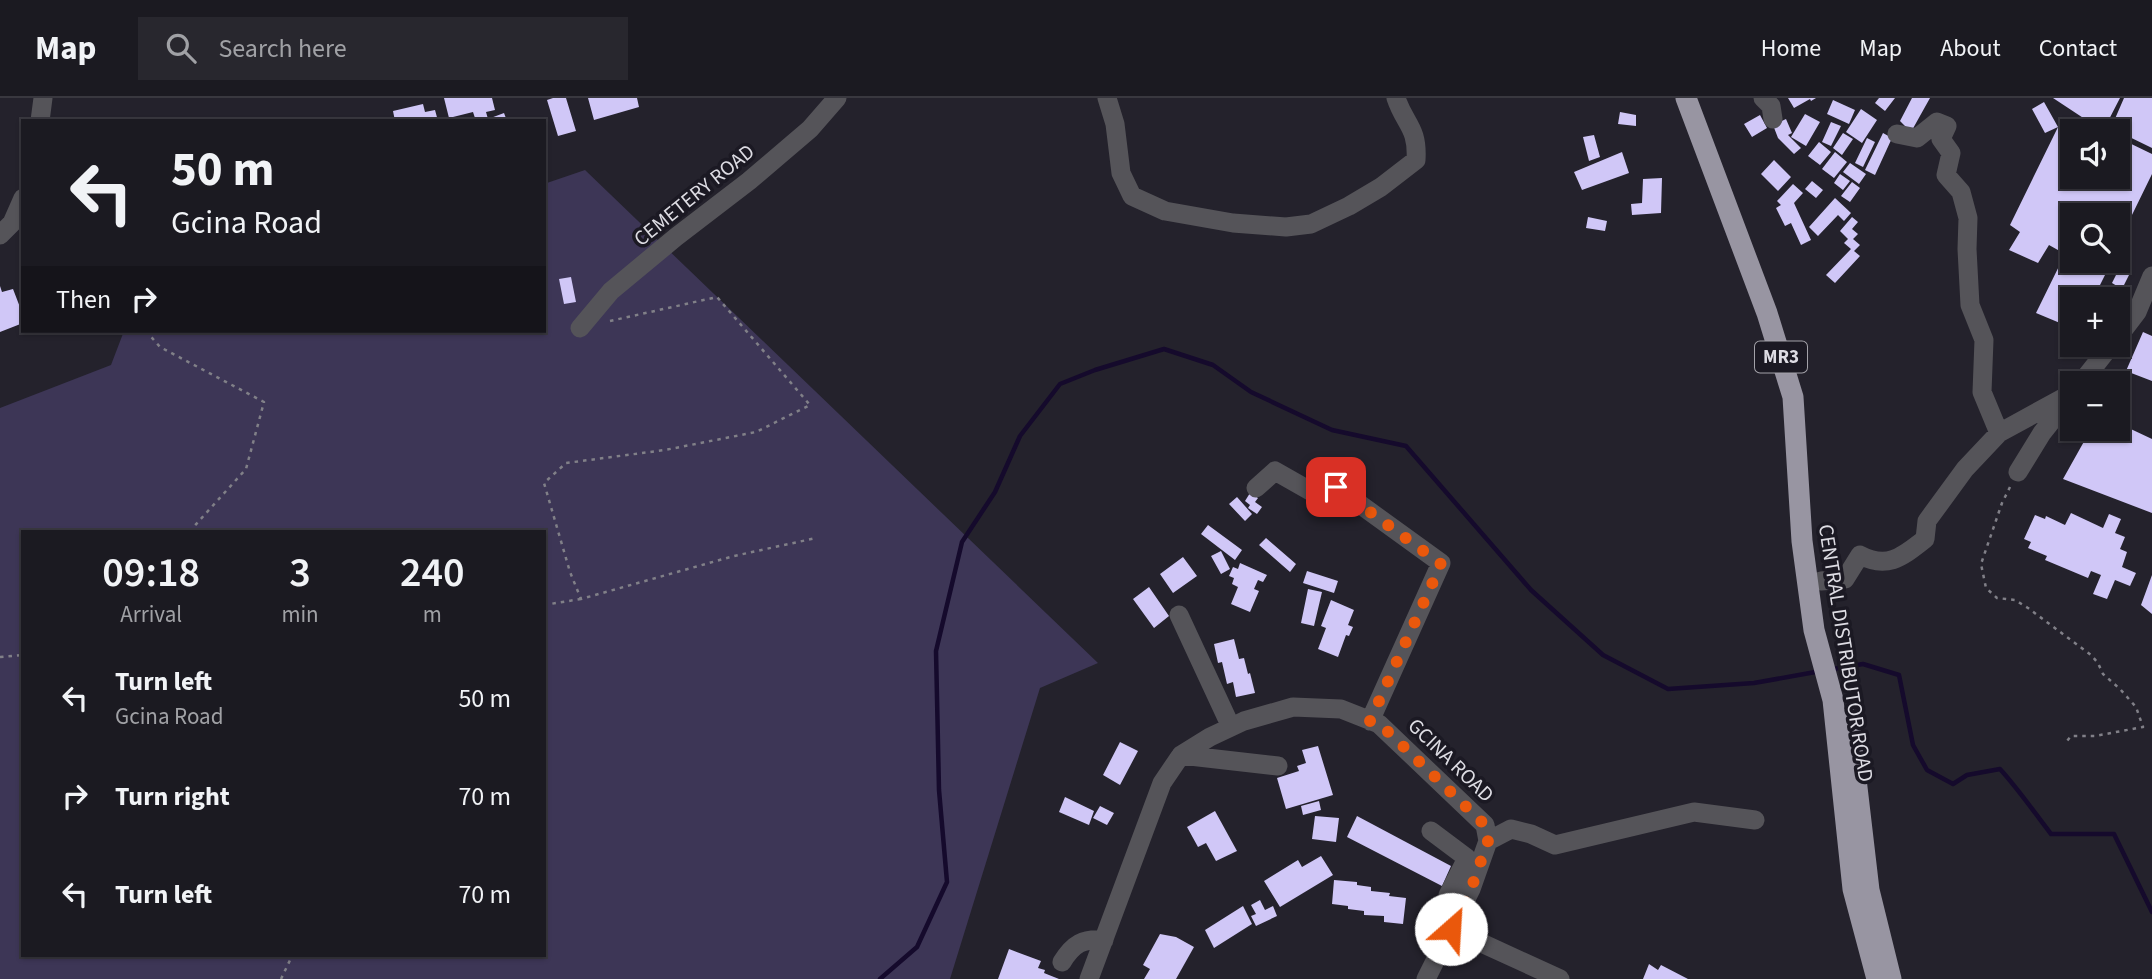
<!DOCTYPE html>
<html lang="en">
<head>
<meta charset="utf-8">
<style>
  :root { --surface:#1b1a21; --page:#28272e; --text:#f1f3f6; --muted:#a0a1a5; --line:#39383f }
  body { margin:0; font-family:"Source Sans 3",sans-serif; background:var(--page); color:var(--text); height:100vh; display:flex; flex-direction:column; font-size:26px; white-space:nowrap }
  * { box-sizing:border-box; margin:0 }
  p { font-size:23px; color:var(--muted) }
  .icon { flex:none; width:38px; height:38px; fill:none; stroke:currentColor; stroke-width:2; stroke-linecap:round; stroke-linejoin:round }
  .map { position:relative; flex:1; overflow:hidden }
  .sheet { position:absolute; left:21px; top:432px; width:525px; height:427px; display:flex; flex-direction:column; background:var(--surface); border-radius:0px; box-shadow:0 2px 5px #0004,0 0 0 2px var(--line) }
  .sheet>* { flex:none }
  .top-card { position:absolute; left:21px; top:21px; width:525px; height:214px; border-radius:0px; box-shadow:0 2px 5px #0004,0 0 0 2px var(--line); background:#1b1a21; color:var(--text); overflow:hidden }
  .tools { position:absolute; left:2060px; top:21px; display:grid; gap:14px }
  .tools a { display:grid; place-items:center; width:70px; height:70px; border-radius:0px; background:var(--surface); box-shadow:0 2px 5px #0004,0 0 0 2px var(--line); font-size:35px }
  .pin { position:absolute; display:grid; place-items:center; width:60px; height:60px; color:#fff; margin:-30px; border-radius:14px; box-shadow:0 4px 10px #0006 }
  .me { position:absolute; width:77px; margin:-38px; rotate:26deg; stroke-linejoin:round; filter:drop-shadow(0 0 5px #0008) }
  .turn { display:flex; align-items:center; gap:24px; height:147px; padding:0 35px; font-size:32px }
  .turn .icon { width:91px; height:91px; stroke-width:2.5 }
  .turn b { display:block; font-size:49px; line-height:60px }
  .then { display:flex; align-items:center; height:66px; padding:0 35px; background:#0003; gap:14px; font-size:26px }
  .eta { display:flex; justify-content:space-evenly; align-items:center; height:119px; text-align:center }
  .eta b { font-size:42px; font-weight:600; line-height:49px }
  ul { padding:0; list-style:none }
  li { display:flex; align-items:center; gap:21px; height:98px; padding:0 35px }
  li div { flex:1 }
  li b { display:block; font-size:26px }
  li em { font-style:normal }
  header { display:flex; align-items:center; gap:42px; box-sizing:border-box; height:98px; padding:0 35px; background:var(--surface); border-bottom:2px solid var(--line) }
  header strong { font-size:33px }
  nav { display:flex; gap:38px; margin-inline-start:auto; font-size:24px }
  .search { width:490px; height:63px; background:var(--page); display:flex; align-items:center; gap:18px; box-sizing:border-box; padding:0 24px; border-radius:0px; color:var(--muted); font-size:26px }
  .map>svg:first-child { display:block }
  .green { fill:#3d3656; fill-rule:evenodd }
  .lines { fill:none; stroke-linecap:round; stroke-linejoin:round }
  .stream { stroke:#150a2c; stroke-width:4.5 }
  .building { fill:#d0c7f7 }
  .path { stroke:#818088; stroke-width:2.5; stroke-dasharray:3.5 5; stroke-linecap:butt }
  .minor { stroke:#555459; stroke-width:19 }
  .highway { stroke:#9895a2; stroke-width:21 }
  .route { stroke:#ea580c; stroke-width:12; stroke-dasharray:0 21.6 }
  .labels { text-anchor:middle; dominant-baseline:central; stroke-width:7; stroke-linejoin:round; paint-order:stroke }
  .shield { fill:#1b1923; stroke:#a3a2a9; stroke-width:2 }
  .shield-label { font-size:19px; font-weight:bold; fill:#dddce3 }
  .street-label { font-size:21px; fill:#dddce3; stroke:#1b1923 }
</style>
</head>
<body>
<header>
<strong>Map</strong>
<div class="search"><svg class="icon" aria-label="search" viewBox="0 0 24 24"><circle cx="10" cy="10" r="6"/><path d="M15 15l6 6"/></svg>Search here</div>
<nav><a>Home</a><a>Map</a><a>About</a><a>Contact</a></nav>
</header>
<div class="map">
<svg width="2152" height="881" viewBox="0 0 2152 881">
  <rect width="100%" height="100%" fill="#24222c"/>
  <path class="green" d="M585 72 1098 565 1040 590 950 881H0V310L111 267 124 233H544V86ZM23 434H544V858H23Z"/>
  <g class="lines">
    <path class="stream" d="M1833 571 1863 566 1899 577 1913 647 1927 672 1953 686 1967 677 2000 671C2019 692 2034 714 2051 736H2114L2152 814
      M880 881 917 849 947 784 939 692 936 553 962 444 995 394 1020 338 1060 286 1095 272 1164 251 1213 267 1251 294 1332 332 1406 348 1531 492 1603 557 1668 591 1754 585 1821 573"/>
  </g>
  <path class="building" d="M444 0H492L495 12 486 14 488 21 504 15 507 23H483L485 21 476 23 473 14 449 20Z
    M553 0H566L576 33 558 38 547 2Z
    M588 0H637L639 9 594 22Z
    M1788 0H1816L1811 3 1810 1 1794 10Z
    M1879 0H1895L1885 13 1875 5Z
    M1912 0H1930L1911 34 1900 23Z
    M2053 0H2120L2103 33Z
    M2124 0H2152V50L2111 30Z
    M1833 2 1855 12 1849 26 1827 16Z
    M2044 4 2058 29 2072 35V79H2084L2099 89 2104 79H2118V49L2121 41 2152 56V76L2131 119 2120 114 2118 117H2072V163H2112L2093 201H2072V230L2036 215 2065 156 2049 147 2038 165 2009 152 2020 134 2010 127 2058 29 2045 35 2032 11Z
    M423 6 425 14 435 12 438 23H395L393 13Z
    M1861 11 1877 22 1862 45 1846 34Z
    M1620 14 1636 17V28L1618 26Z
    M1805 16 1820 24 1806 48 1791 39Z
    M1760 17 1767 30 1752 39 1744 26Z
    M1786 21 1792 35 1788 37 1801 50 1794 56 1778 40 1773 27Z
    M1831 24 1841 28 1831 48 1822 44Z
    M1843 35 1853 41 1842 57 1833 50Z
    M1883 35 1892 40 1875 77 1865 72Z
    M1594 37 1600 59 1589 63 1583 39Z
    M1867 40 1875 44 1863 69 1855 65Z
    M1819 44 1831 54 1820 67 1808 58Z
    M1622 54 1629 75 1582 92 1574 74Z
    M1835 54 1847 64 1834 80 1822 71Z
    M1774 62 1791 79 1778 93 1761 76Z
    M1850 65 1866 76 1859 86 1843 74Z
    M1840 76 1850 83 1843 92 1834 85Z
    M1662 80 1661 115 1632 117 1631 106 1642 105 1643 81Z
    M1812 83 1823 92 1816 100 1805 91Z
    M1852 84 1860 90 1850 104 1841 98Z
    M1793 86 1803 95 1794 105 1811 142 1801 147 1791 125 1785 128 1776 110 1781 107 1777 103Z
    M1835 100 1851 115 1844 123 1838 117 1818 138 1809 129Z
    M1588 119 1607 123 1605 133 1586 130Z
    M1852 119 1858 124 1852 131 1858 136 1853 141 1860 147 1854 153 1860 158 1835 185 1826 177 1851 151 1844 145 1848 141 1840 133Z
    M2120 169 2131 173 2122 191 2112 185Z
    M571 179 576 204 564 206 559 181Z
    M0 188 2 194 13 191 23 217V225L0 234Z
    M2143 234 2152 238V283L2126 273Z
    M2118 325 2152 341V415L2063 381 2091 331H2118Z
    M1250 395 1258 400 1255 404 1262 409 1257 416 1248 410 1250 407 1245 403Z
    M1237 399 1252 416 1245 423 1229 406Z
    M2071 415 2103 430 2109 416 2121 421 2115 435 2125 439 2120 451 2127 454 2122 469 2136 475 2130 488 2115 482 2107 501 2093 496 2101 477 2091 473 2088 480 2045 462 2047 458 2028 450 2031 444 2024 441 2035 417 2045 421 2046 418 2065 427Z
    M1208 427 1242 452 1235 462 1201 436Z
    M1266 440 1296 466 1290 474 1259 447Z
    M1221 453 1230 471 1221 476 1211 458Z
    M1183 459 1197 478 1173 495 1160 476Z
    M1240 465 1267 477 1263 484 1258 482 1254 491 1259 493 1250 514 1231 506 1238 489 1232 486 1234 480 1229 478 1233 469 1238 471Z
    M1307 473 1338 483 1334 495 1303 485Z
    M2152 477V516L2141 507Z
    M1149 489 1169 518 1154 530 1133 501Z
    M1308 491 1322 494 1314 528 1301 525Z
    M1331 502 1354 512 1348 527 1353 529 1349 538 1346 537 1338 559 1318 551 1326 530 1321 528Z
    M1234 541 1239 561 1244 560 1248 576 1250 575 1255 595 1236 599 1233 584 1227 586 1222 564 1218 565 1214 546Z
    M1120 644 1138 653 1120 687 1103 677Z
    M1318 648 1333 697 1286 711 1277 680 1299 673 1297 668 1306 665 1302 652Z
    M1065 699 1094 713 1089 727 1059 714Z
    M1319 703 1321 712 1303 717 1301 708Z
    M1100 708 1114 715 1107 727 1093 720Z
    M1215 713 1237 753 1216 763 1206 745 1198 749 1187 729Z
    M1315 718 1339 720 1336 744 1312 741Z
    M1357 718 1451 768 1442 788 1347 739Z
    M1321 758 1333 777 1280 809 1264 783 1298 762 1302 769Z
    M1334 782 1357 784V787L1371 789V793L1390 795 1389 798 1406 800 1403 826 1384 824V818L1364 817V813L1348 811V808L1332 806Z
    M1260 802 1265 812 1273 808 1277 818 1256 828 1251 818 1256 816 1251 807Z
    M1243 808 1252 826 1214 850 1205 832Z
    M1160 836 1176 839 1194 849 1176 881H1144L1150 871 1143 867Z
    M1009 851 1041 863 1038 870 1045 872 1044 875 1059 881H998Z
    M1649 866 1658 872 1661 867 1688 881H1643Z"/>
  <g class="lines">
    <path class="path" d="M610 223 717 199 810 307 756 334 665 352 566 365 544 385 570 474 581 501 734 458 816 440
      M146 233 160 249 264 304 246 371 189 434
      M2010 389 2002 405 1981 466 1986 490 1997 500 2015 502 2028 510 2091 557 2098 565 2103 576 2120 591 2136 609 2143 629 2095 638H2071L2067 643 2069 646
      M544 507 581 501
      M0 559 23 557
      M281 881 292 858"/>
    <path class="minor" d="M1107 0 1115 26 1121 75 1132 98 1165 113 1233 125 1286 129 1311 126 1349 108 1381 89 1416 62C1418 29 1405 27 1396 0
      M1763 0 1771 8 1773 21
      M40 23 43 0
      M1897 36 1917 40 1937 24 1947 28 1941 41 1951 55 1946 77 1961 94 1968 120 1967 151 1970 207 1984 242 1982 294 1999 335
      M0 137 12 125 23 100
      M580 230 611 193 676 139 749 83 810 31 837 0
      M2118 239 2137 214 2152 178
      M2081 285 2111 247
      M2018 374 2042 335 2069 301
      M1256 390 1275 373 1319 398 1336 389 1441 465 1370 623
      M1821 483 1845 481 1860 457C1888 472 1903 458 1925 441L1927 423 1965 371 1999 335 2072 295
      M1179 517 1231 629
      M1181 657 1278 668
      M1431 733 1467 760 1448 797 1451 831 1560 881
      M1488 743 1511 731 1531 736 1555 747 1694 714 1755 722
      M1062 864C1073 846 1083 840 1104 842
      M1089 881 1162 685 1181 657 1210 639 1244 623 1293 609 1341 611 1379 626 1485 727 1488 743 1471 791 1426 881"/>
    <path class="highway" d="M1686 0 1767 215 1793 299 1802 443 1814 532 1833 602 1853 791 1877 881
      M1849 621 1869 792 1891 881"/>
  </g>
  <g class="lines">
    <path class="route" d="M1336 389 1441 466 1370 623 1380 626 1485 727 1488 743 1471 791 1451 831"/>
  </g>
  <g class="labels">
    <rect class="shield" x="1755" y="243.5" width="52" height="31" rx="5"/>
    <g class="shield-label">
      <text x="1781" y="259">MR3</text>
    </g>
    <g class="street-label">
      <text transform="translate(694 97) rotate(-39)">CEMETERY ROAD</text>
      <text transform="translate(1846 555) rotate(81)">CENTRAL DISTRIBUTOR ROAD</text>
      <text transform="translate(1451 662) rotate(44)">GCINA ROAD</text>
    </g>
  </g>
</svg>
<div class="tools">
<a><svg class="icon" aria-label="sound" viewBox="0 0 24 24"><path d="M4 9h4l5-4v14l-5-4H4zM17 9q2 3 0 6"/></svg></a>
<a><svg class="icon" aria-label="search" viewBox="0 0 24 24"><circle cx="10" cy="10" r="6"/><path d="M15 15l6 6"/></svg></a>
<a>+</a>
<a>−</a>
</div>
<div class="pin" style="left:1336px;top:389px;background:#d93025"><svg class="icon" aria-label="arrive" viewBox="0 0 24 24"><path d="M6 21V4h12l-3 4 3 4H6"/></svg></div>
<svg class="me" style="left:1451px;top:831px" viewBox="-20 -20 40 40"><circle r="19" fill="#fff"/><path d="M0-13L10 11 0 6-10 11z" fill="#ea580c"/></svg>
<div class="top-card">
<div class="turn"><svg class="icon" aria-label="left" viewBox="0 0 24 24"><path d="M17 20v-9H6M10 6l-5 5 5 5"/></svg><div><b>50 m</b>Gcina Road</div></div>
<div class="then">Then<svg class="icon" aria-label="right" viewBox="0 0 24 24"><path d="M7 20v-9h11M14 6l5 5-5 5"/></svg></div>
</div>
<section class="sheet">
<div class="eta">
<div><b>09:18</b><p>Arrival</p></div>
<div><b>3</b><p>min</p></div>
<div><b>240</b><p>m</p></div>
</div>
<ul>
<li><svg class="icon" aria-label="left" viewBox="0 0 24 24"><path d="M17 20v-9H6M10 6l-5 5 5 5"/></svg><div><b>Turn left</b><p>Gcina Road</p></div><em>50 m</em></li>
<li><svg class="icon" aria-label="right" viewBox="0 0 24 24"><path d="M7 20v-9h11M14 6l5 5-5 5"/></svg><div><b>Turn right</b></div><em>70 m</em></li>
<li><svg class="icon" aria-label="left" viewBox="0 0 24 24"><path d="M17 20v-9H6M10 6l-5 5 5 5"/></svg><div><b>Turn left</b></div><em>70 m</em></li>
</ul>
</section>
</div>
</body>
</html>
